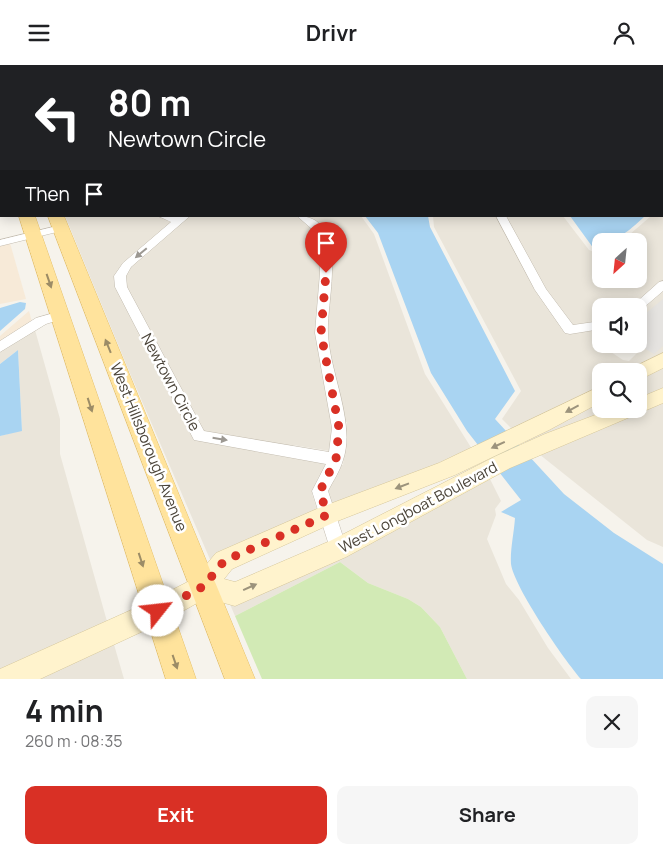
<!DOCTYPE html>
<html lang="en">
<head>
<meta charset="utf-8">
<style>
  :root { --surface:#fff; --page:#f6f6f6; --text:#202124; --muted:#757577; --accent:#d93025 }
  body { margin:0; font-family:Manrope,sans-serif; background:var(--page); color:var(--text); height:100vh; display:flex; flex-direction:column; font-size:19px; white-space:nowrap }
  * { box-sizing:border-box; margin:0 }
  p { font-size:16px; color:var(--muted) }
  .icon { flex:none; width:28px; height:28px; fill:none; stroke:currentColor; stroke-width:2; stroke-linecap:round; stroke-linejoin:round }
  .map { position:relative; height:614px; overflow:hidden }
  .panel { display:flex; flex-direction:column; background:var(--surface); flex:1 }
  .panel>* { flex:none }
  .hud { position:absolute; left:0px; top:0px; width:664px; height:152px; box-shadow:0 2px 12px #0003; background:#202124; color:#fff; overflow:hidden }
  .needle { width:32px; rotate:207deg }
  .controls { position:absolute; left:592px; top:168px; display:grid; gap:10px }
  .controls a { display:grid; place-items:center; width:55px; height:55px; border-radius:10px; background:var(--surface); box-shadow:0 2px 12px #0003; font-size:25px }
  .pin { position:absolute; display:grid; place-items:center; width:42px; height:42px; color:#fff; margin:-51px -21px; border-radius:50% 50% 50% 0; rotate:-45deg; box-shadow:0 0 5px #0007 }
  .pin .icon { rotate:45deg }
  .me { position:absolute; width:55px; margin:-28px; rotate:61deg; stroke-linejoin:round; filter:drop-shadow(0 0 4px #0008) }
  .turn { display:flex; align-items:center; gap:18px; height:105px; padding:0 25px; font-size:22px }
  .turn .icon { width:65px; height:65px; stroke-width:2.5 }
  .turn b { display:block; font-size:35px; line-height:42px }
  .then { display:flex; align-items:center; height:48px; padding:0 25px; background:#0003; gap:10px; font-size:19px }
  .round { display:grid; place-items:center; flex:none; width:52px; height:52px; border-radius:10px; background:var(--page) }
  .head { display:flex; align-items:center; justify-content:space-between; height:85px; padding:0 25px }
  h1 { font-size:30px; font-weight:700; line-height:38px }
  .action { display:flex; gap:10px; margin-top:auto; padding:10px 25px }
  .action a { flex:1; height:58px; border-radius:10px; background:var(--accent); color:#fff; font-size:20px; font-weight:700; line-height:58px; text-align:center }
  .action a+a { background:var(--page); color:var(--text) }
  header { display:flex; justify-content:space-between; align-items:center; height:65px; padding:0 25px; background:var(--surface); font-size:22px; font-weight:700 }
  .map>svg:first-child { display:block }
  .residential { fill:#eae5da; fill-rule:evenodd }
  .commercial { fill:#f7ead8 }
  .green { fill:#d2eab5 }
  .parking { fill:#e5e3e0 }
  .water { fill:#a9d4f2 }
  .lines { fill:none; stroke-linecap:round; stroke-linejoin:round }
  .street-casing { stroke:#c2bbae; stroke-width:1 }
  .secondary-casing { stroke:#d6c79b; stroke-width:1 }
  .primary-casing { stroke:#e6c16a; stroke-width:1 }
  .street { fill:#fff; fill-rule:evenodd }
  .secondary { fill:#fff3cd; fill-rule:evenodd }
  .primary { fill:#ffe39c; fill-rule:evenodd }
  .oneway { fill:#9c9892 }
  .oneway2 { fill:#9c8c66 }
  .oneway3 { fill:#9c937c }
  .route { stroke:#d93025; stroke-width:9; stroke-dasharray:0 16.2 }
  .labels { text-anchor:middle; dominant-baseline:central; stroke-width:5; stroke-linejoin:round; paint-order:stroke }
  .street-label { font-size:15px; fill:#4b4439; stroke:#fff }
</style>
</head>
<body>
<header><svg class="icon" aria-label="menu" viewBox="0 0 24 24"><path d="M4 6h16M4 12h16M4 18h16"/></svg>Drivr<svg class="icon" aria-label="person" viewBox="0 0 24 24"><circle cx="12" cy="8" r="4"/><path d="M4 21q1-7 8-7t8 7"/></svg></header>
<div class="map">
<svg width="663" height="614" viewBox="0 0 663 614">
  <rect width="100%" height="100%" fill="#f6f3ec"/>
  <path class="residential" d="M663 99V288L630 306H601V321L513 365 502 354 521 326 434 162 433 151H563L589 185 594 187 601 184V214H639V176H617L629 170 651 151H662ZM601 241H639V279H627L638 287 629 296 623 295 611 287 612 283 617 279H601Z
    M65 151H361L374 169 425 309 472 384 444 398 333 441 328 426 341 400H343L347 357H333L330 386 293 380 288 392 326 399 313 424 312 429 318 447 212 499 129 306Z
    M35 265 60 354V389L108 560 0 609V371L22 365 18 285 0 299V287Z
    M663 302V323L639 334V316Z
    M601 335V344H614L527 379 523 375Z
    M663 337V482L647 475 539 389Z
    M489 412 501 436 495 444 496 450 487 474 506 519 519 535 548 583 571 614H467L440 562 421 542 408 534 368 518 340 497 235 551 229 537Z
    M113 576 124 614H31Z"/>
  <path class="commercial" d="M10 178 26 234 0 239V181Z
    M29 246 32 257 0 277V271Z"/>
  <path class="green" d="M340 497 368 518 408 534 421 542 440 562 467 614H262L235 551Z"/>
  <path class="parking" d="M663 234V281L654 289 637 279H639V254Z"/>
  <path class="water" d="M365 151H428L430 162 515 326 495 354 564 429 614 468 663 499V614H581C565 596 514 522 511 499 510 485 514 468 515 453L501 447 521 435 467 366 431 308 378 168Z
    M570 151H645C632 163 619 176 601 176V180L594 184Z
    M20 237 26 238 25 244 0 266V243Z
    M18 285 22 366 0 371V299Z"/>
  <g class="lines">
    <defs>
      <path id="street" d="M46 0H54V1H46Z
        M662 13H663V17H662Z
        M662 125H663V132H662Z
        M158 151H190L131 202 126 211 127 222 204 366 329 387 332 363 315 268 320 208 319 178 313 165 297 151C351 151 326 235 328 268 329 306 356 358 343 395 340 406 333 416 328 426L347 484 344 490 338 492 332 490 312 426 326 399 194 375 115 222 114 211 123 198 171 157Z
        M496 151H506L546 224 573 260 601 256V264L570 269 565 268 535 225Z
        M61 160 66 163 65 165 0 181V175Z
        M663 216V226L642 244 639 245V241H632L659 217Z
        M61 246 67 250 65 253 46 259 0 287V276L36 253Z"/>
      <path id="secondary" d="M663 288V303L639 315V306H631L632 303Z
        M601 321V337L549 365 455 410 335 457 232 504 224 514 235 517 330 476 496 391 545 369 611 344H639V333L663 323V338L510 403 346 492 244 537 235 541 206 533 167 555 40 614H0V604L149 537 195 513 216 488 319 443 439 398Z"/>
      <path id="primary" d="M0 12 1 13V23L0 22Z
        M0 43H1V54H0Z
        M0 72H1V84H0Z
        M19 151H35L196 614H166Z
        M48 151H64L255 614H225Z"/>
    </defs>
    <use href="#street" class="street-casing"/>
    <use href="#secondary" class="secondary-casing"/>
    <use href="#primary" class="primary-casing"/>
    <use href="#street" class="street"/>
    <use href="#secondary" class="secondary"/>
    <use href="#primary" class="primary"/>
  </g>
  <defs><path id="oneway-solid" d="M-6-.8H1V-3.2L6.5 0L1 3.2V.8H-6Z" transform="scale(1.25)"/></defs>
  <g class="oneway">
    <use href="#oneway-solid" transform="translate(141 188) rotate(140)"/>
    <use href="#oneway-solid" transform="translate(220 374) rotate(9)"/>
  </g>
  <g class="oneway2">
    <use href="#oneway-solid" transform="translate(49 216) rotate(71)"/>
    <use href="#oneway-solid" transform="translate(108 281) rotate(-112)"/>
    <use href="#oneway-solid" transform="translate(90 340) rotate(72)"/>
    <use href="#oneway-solid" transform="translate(141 495) rotate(72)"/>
    <use href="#oneway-solid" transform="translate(175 597) rotate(71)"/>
  </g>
  <g class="oneway3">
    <use href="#oneway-solid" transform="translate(572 344) rotate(152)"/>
    <use href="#oneway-solid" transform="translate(498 380) rotate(155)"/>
    <use href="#oneway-solid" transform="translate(402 421) rotate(159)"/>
    <use href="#oneway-solid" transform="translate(250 522) rotate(-24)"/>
  </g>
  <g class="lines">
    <path class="route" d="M158 546 204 521 224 496 327 450 320 426 336 394 339 363 321 268 326 208"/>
  </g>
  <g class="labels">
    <g class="street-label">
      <text transform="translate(171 317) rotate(62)">Newtown Circle</text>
      <text transform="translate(149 382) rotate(68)">West Hillsborough Avenue</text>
      <text transform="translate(418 442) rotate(-28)">West Longboat Boulevard</text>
    </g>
  </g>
</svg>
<div class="controls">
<a><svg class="needle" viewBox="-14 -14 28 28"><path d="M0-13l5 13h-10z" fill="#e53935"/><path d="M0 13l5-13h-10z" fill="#757577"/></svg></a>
<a><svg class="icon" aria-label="sound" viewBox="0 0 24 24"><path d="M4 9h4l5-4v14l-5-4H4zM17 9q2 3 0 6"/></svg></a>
<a><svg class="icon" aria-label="search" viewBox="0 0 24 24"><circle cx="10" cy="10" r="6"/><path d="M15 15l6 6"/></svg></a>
</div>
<div class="pin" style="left:326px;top:208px;background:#d93025"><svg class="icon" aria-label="arrive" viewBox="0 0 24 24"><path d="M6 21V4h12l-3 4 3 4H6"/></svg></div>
<svg class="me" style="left:158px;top:546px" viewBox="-20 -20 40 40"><circle r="19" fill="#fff"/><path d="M0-13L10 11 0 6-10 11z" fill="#d93025"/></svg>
<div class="hud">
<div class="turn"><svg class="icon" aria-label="left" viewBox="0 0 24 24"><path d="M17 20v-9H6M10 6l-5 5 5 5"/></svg><div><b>80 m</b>Newtown Circle</div></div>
<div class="then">Then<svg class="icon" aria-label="arrive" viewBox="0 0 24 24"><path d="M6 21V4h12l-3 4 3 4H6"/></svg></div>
</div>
</div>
<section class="panel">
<div class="head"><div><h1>4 min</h1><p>260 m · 08:35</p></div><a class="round"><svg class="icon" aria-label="close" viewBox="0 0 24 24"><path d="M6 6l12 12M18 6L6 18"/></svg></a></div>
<div class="action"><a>Exit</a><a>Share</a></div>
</section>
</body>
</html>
